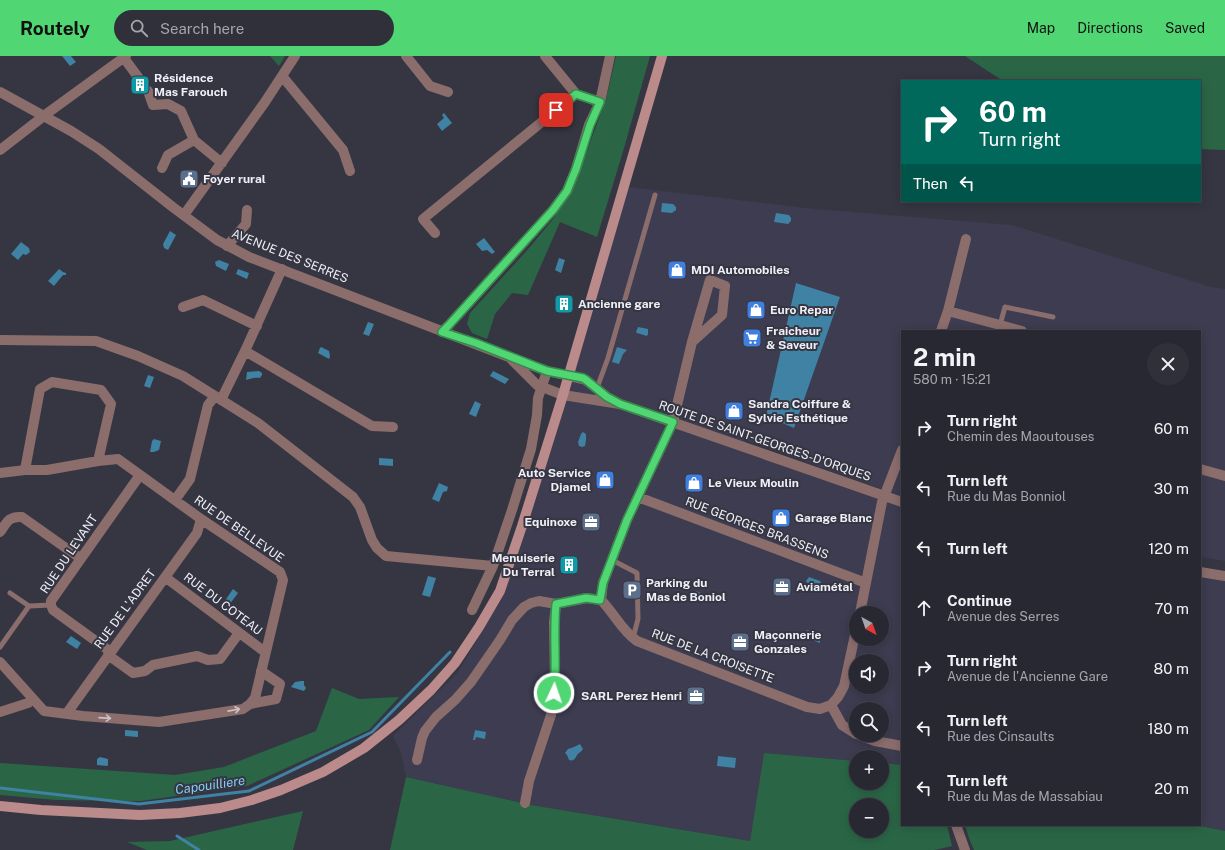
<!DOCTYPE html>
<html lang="en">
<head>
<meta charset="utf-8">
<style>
  :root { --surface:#282832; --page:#30303a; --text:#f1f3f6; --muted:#a5a6ac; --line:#44444d; --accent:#51d674 }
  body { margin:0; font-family:"Public Sans",sans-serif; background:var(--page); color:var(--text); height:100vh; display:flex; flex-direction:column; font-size:15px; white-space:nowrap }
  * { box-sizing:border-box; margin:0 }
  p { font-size:13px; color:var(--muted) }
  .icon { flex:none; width:22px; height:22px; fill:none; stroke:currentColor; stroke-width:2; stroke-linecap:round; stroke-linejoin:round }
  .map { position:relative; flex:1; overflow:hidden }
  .details { position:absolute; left:901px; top:274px; width:300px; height:496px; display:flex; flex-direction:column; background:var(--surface); border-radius:0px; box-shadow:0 2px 10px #0003,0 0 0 1px var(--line) }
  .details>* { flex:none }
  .banner { position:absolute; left:901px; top:24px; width:300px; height:122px; border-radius:0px; box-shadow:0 2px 10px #0003,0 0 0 1px var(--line); background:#00695c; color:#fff; overflow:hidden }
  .needle { width:26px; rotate:140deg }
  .tools { position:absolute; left:849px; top:550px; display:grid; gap:8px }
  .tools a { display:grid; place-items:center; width:40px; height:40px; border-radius:50%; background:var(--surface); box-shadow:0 2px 10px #0003,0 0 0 1px var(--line); font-size:20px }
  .pin { position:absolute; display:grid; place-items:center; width:34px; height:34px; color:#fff; margin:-17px; border-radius:8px; box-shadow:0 2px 6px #0006 }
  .me { position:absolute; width:44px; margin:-22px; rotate:3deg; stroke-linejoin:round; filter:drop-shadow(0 0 3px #0008) }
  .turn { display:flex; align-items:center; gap:14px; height:84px; padding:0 12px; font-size:18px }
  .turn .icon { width:52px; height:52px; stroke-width:2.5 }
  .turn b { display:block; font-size:28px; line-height:34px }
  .then { display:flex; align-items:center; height:38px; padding:0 12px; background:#0003; gap:8px; font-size:15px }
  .round { display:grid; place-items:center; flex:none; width:42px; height:42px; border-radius:21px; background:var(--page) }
  .head { display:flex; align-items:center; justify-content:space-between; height:68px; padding:0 12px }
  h1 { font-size:24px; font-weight:700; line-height:30px }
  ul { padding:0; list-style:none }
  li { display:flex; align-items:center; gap:12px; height:60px; padding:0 12px }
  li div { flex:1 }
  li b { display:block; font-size:15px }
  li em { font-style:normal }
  header { display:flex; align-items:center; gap:24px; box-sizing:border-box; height:56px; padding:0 20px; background:var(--accent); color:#111 }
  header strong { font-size:19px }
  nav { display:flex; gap:22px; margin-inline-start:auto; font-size:14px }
  .search { width:280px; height:36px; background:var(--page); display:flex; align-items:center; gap:10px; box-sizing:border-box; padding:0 14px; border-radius:22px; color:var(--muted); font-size:15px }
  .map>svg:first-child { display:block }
  .built { fill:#3d3c50; fill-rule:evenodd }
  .green { fill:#2a6646; fill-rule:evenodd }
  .water { fill:#3f82a3 }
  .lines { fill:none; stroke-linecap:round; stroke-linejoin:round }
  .stream { stroke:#3f82a3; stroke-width:3 }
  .minor-tunnel { stroke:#52525e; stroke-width:10; stroke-dasharray:10 5; stroke-linecap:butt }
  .service { stroke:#8b6d6c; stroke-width:5 }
  .minor { stroke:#8b6d6c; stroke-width:10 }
  .tertiary { stroke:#8b6d6c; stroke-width:10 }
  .secondary { stroke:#ba8b8a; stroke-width:10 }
  .oneway { stroke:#ccc2c7 }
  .route-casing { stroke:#358b4b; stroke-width:10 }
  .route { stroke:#51d674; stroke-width:7 }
  .labels { text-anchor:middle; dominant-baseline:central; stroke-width:4; stroke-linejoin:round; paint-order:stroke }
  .poi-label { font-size:12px; font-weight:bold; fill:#efeff8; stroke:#363643; text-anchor:start }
  .street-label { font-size:12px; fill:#efeff8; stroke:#363643 }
  .water-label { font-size:13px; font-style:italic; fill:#83cdf4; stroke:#363643 }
</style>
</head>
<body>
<header>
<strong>Routely</strong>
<div class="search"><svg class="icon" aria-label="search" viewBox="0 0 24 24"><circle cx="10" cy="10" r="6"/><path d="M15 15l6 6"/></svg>Search here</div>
<nav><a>Map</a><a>Directions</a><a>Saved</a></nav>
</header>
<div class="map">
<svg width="1225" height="794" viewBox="0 0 1225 794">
  <rect width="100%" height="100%" fill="#363643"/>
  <path class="built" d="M628 131 814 153 1012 169 1211 231 1225 233V505L1200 501V275H902V440L747 385 742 395 854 435 902 451V709L882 707V701H856V705L764 697 750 785 531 749 406 721 401 697 393 680 458 616 502 542ZM856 557H882V583H856ZM856 605H882V631H856ZM856 653H882V679H856Z
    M1200 522 1225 524V775L1195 769H1200Z"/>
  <path class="green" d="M270 0H285L279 10Z
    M616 0H650L624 92 597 181 560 166 528 239 512 237 495 258 487 283 472 277 467 268 470 257 530 191 553 163 576 125 606 43Z
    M965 0H1225V94L1200 93V25H1003Z
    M332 632 359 643 399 641 369 674 247 730 141 745 56 744 0 739V707L175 719 224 711 316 675Z
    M764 697 856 705V727H882V707L902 709V769H947L952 790 934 794H390L406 721 531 749 750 785ZM856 749H882V775H856Z
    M303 755 293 794H147L127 786 170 785Z
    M965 769H1195L1225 775V794H974L969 782Z"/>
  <path class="water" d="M62 0H71L76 6 70 10Z
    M444 57 452 67 442 75 437 68 444 62 442 59Z
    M662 147 673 148 676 151V154L672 157 661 156Z
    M776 157 789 159 791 162V165L788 168 774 166Z
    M170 175 176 179 168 194 164 192 163 188Z
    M484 182 495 196 492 198 487 194 482 195 476 188Z
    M21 186 29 192 30 196 26 199 23 198 18 204 11 198Z
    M559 202 565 204 561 217 555 214Z
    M219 204 229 208 226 215 216 210 215 206Z
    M59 213 63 216 66 217V219H63L54 230 48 225Z
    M238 213 249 217 247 223 236 218Z
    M796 227 840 241 794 372 766 360Z
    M368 266 374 268 369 280 363 278Z
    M638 271 648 273V278L647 280 637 277 636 276Z
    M321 291 329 295 330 300 329 303 318 297 320 292Z
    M617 291 627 294 623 298 619 308 612 306Z
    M259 315 262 317V319L260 322C255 321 250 323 246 324L247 316Z
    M493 315 509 323 505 328 490 320Z
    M148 319 154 321 150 332 144 330Z
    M475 345 481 348 476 361 469 358Z
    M583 376 586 378V384L585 390 582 391 579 390 578 386 581 378Z
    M154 383 161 385 159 394 154 396H150L152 385Z
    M379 402 393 403V410L379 409Z
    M439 427 448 431 447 435 443 436 439 446 432 443Z
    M428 520 436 522 430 541 422 539Z
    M809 521 820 525 821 527 820 532C815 532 808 529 806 525Z
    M233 533 238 537 229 549 224 546Z
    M696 535 706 539 707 541 706 544 694 541Z
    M807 574 820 579V587L805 581Z
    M71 580 81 587 77 593 66 586Z
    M301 625H304V629L306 632 304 635 291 631 295 626Z
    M125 674 138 675V681L125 680Z
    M475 674 486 676 485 683 476 681 475 684H473Z
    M580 688 583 693C582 695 580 696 579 697 575 700 576 706 569 704L567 699 565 697 568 693 574 691Z
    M718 700 736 702 735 712 717 710Z
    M100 701 108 703V709L107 710 97 709V703Z"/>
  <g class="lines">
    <path class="stream" d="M0 732 139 748 249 735 372 676 450 596
      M177 780 199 794"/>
    <path class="minor-tunnel" d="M138 21 148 35"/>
    <path class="service" d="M1000 269 1005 251 1053 261
      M597 332 608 302 655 139
      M612 504 637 517 638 563 633 582
      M10 537 29 550
      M0 591 29 550 51 549"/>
    <path class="minor" d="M406 0 430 30 448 36
      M545 0 576 38 600 46
      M124 2 138 21
      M282 20 343 94 350 115
      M148 35 153 49 168 48 181 55 194 84 222 107
      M0 94 49 56 126 0
      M162 112 168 99 194 84
      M184 159 265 46 295 0
      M435 177 423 163 576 38
      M227 190 246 168 247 154
      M183 251 203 244 257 270
      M948 255 1022 275
      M941 275 948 255 966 183
      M442 276 448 270 553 154 567 135 576 113 589 69 600 46 610 0
      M0 284 96 285 138 300 183 320 258 367 353 441 360 451 372 484 377 492 386 500 493 510
      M245 295 372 370 393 371
      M221 344 245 295 282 213
      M1200 413 1225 420
      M25 414 40 333 52 326 101 334 111 348 98 405
      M0 417 25 414H47L98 405 118 403 201 463 280 516 283 524 255 642 250 648 243 653 159 666 83 660 44 655 0 606
      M638 441 866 527
      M175 444 190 423 208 349 215 340
      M0 476C7 466 9 460 22 461L80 502
      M165 521 265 596
      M601 544 603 527 627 464 673 366 692 286 710 224 725 230 722 259 692 286
      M601 544C614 557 622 575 637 585L807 651 820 653 831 649 838 641 844 630 856 574
      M472 554 493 510 512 454 531 393 537 359 538 342 547 315
      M860 557 882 446 902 394
      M111 596 53 554 51 549V545L140 419
      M108 599 133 617 145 615 153 609 197 600 208 604 220 603 239 577
      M250 648 276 643 280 628 261 615
      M831 649 842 669 856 678
      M0 656 28 647 33 643
      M67 657 197 477 201 463
      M859 679 875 685 902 690
      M417 704 422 682 425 675 436 661 455 644 471 626 500 584 512 564 524 551 531 547 539 545 556 548 587 542 601 544
      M525 747 529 725 551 659 555 628 554 566 556 548
      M956 769 965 794"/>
    <path class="tertiary" d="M0 36 71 75 99 93 174 152 217 184 249 201 509 301 547 315 586 324 607 341 620 348
      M512 304 537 329 563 339 620 348 902 446
      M1200 516 1225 520"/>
    <path class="secondary" d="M0 750 41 754 140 759 180 757 220 752 252 744 281 734 323 716 364 692 399 664 431 634 455 607 479 571 500 535 522 470 563 339 662 0"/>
  </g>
  <defs><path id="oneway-shaft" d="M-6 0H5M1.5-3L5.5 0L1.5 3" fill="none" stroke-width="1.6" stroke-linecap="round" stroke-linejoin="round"/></defs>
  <g class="oneway">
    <use href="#oneway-shaft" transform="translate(234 654) rotate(-11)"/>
    <use href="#oneway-shaft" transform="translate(105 662) rotate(4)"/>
  </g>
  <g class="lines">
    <defs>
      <path id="route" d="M554 637C557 608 553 578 556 548L586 542 600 544 603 527 627 464 673 366 620 348 607 341 586 324 583 322 547 315 476 287 442 276 448 270 553 154 567 135 576 113 590 69 600 46 576 38 556 54"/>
    </defs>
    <use href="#route" class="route-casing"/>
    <use href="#route" class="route"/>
  </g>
  <defs>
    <symbol id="building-square" viewBox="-11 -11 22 22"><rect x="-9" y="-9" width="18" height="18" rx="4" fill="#0f9aa8" stroke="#363643"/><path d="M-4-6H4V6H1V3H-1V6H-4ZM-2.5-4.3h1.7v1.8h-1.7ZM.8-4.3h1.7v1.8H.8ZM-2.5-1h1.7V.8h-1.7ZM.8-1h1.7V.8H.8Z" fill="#fff"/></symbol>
    <symbol id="civic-square" viewBox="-11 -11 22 22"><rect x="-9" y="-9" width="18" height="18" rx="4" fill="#5c6f8a" stroke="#363643"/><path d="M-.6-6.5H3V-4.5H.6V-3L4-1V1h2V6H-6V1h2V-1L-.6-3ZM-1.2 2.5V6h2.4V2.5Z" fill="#fff"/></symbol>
    <symbol id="shop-square" viewBox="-11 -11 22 22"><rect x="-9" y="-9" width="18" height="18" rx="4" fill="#3f7fe0" stroke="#363643"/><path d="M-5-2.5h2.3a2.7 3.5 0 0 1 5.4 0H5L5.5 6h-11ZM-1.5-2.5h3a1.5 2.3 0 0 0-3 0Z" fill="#fff"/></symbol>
    <symbol id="supermarket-square" viewBox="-11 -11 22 22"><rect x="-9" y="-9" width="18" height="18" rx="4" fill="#3f7fe0" stroke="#363643"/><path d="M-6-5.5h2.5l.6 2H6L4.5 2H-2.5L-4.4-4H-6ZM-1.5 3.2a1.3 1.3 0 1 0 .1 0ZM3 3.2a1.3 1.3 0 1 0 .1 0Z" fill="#fff"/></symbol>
    <symbol id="office-square" viewBox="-11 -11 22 22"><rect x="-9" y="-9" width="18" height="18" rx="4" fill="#5c6f8a" stroke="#363643"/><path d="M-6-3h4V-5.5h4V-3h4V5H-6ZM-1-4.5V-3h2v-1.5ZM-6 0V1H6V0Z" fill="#fff"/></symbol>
    <symbol id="parking-square" viewBox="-11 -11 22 22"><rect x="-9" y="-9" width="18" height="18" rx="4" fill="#5c6f8a" stroke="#363643"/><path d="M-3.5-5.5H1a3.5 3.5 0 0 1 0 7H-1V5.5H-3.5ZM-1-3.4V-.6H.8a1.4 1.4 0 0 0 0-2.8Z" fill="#fff"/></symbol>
  </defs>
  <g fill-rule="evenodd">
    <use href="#building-square" x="129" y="18" width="22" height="22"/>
    <use href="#civic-square" x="178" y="112" width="22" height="22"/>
    <use href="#shop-square" x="666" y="203" width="22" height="22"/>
    <use href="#building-square" x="553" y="237" width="22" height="22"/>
    <use href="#shop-square" x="745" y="243" width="22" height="22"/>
    <use href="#supermarket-square" x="741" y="271" width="22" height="22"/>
    <use href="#shop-square" x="723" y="344" width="22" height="22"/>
    <use href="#shop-square" x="594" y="413" width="22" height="22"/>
    <use href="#shop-square" x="683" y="416" width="22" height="22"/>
    <use href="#shop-square" x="770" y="451" width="22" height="22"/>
    <use href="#office-square" x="580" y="455" width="22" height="22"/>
    <use href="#building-square" x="558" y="498" width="22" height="22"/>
    <use href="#office-square" x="771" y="520" width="22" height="22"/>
    <use href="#parking-square" x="621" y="523" width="22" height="22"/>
    <use href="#office-square" x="729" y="575" width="22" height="22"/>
    <use href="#office-square" x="685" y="629" width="22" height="22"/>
  </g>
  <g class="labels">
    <g class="poi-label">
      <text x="154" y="22">Résidence<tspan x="154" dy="14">Mas Farouch</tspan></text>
      <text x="203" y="123">Foyer rural</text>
      <text x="691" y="214">MDI Automobiles</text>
      <text x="578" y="248">Ancienne gare</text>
      <text x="770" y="254">Euro Repar</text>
      <text x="766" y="275">Fraicheur<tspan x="766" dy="14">&amp; Saveur</tspan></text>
      <text x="748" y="348">Sandra Coiffure &amp;<tspan x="748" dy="14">Sylvie Esthétique</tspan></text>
      <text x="591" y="417" text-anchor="end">Auto Service<tspan x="591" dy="14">Djamel</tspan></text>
      <text x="708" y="427">Le Vieux Moulin</text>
      <text x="795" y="462">Garage Blanc</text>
      <text x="577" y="466" text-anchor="end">Equinoxe</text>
      <text x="555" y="502" text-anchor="end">Menuiserie<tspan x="555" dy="14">Du Terral</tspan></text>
      <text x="646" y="527">Parking du<tspan x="646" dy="14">Mas de Boniol</tspan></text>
      <text x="796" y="531">Aviamétal</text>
      <text x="754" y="579">Maçonnerie<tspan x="754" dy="14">Gonzales</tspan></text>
      <text x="682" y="640" text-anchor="end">SARL Perez Henri</text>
    </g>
    <g class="street-label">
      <text transform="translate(290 200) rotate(22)">AVENUE DES SERRES</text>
      <text transform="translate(765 385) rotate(19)">ROUTE DE SAINT-GEORGES-D'ORQUES</text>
      <text transform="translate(757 472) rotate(21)">RUE GEORGES BRASSENS</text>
      <text transform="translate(239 473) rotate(35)">RUE DE BELLEVUE</text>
      <text transform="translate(69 498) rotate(-56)">RUE DU LEVANT</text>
      <text transform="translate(223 548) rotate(37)">RUE DU COTEAU</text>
      <text transform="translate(125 553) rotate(-54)">RUE DE L'ADRET</text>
      <text transform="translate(713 600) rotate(21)">RUE DE LA CROISETTE</text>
    </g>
    <g class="water-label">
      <text transform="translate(210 729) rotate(-8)">Capouilliere</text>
    </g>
  </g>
</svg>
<div class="tools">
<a><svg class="needle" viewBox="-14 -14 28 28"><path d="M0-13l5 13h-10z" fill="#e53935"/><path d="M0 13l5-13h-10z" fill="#a5a6ac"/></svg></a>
<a><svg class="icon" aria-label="sound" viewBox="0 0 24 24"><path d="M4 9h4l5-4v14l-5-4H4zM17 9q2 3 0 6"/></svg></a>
<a><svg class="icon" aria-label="search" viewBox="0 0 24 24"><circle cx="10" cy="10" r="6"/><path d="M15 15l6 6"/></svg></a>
<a>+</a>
<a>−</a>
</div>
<div class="pin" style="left:556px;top:54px;background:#d93025"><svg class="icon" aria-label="arrive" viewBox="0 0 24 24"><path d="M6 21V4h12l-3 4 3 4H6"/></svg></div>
<svg class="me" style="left:554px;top:637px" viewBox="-20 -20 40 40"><circle r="17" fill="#51d674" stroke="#fff" stroke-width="3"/><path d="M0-11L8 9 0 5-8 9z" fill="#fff"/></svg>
<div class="banner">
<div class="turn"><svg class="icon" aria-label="right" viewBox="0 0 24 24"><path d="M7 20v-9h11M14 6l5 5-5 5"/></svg><div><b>60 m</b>Turn right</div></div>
<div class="then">Then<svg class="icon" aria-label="left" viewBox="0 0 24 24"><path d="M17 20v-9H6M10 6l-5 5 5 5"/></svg></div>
</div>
<section class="details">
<div class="head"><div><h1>2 min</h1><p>580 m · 15:21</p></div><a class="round"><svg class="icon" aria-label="close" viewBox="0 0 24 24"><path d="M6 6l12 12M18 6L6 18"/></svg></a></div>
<ul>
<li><svg class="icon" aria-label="right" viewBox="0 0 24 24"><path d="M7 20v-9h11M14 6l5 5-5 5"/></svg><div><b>Turn right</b><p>Chemin des Maoutouses</p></div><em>60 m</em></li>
<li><svg class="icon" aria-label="left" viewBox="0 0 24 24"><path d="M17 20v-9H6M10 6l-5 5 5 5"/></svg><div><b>Turn left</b><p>Rue du Mas Bonniol</p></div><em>30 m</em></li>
<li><svg class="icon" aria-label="left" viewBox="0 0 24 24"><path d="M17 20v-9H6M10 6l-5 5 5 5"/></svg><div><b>Turn left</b></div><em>120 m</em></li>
<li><svg class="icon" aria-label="ahead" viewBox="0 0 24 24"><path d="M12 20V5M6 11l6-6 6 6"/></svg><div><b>Continue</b><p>Avenue des Serres</p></div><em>70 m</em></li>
<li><svg class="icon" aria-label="right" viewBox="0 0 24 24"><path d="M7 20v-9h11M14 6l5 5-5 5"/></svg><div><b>Turn right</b><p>Avenue de l'Ancienne Gare</p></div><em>80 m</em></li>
<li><svg class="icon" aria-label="left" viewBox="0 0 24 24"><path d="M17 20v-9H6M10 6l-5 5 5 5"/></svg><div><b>Turn left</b><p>Rue des Cinsaults</p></div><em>180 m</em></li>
<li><svg class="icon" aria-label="left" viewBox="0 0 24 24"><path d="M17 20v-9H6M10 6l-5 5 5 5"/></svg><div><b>Turn left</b><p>Rue du Mas de Massabiau</p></div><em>20 m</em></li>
</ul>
</section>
</div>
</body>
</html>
